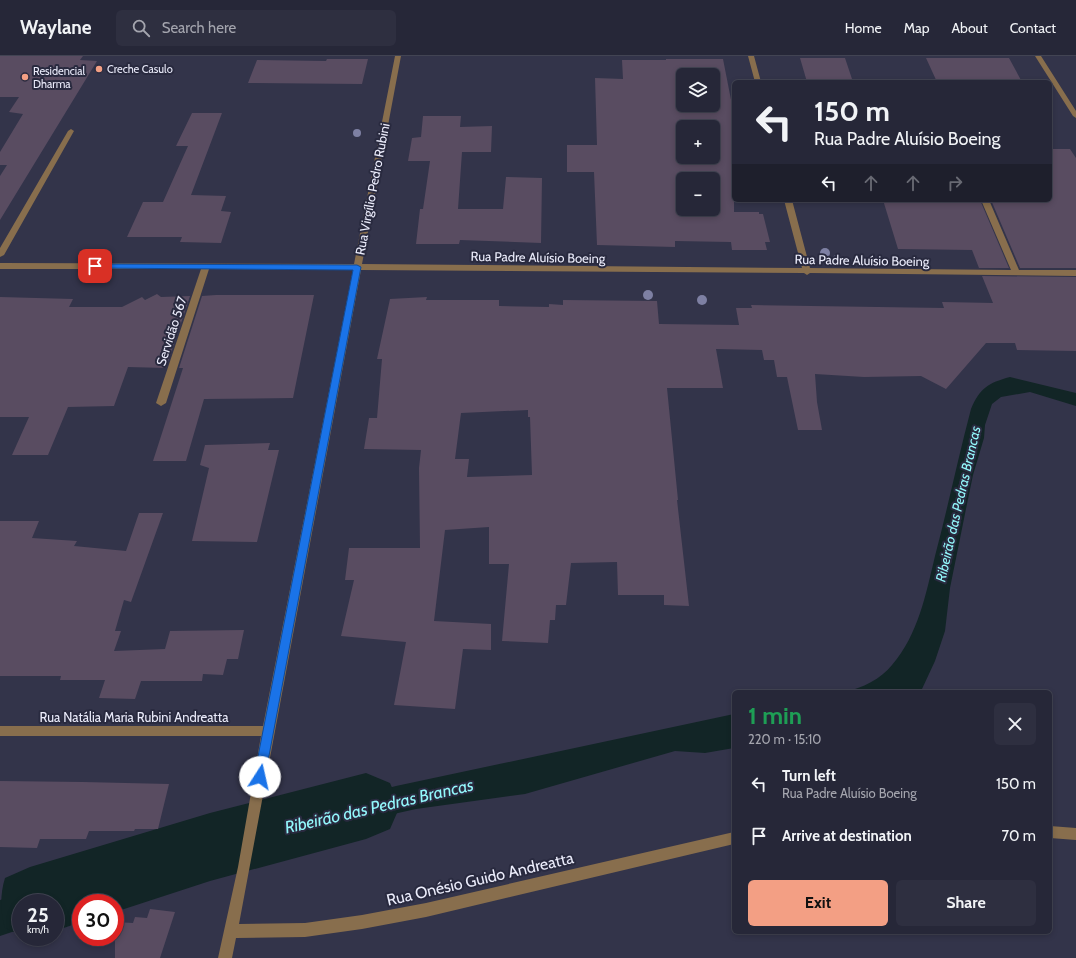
<!DOCTYPE html>
<html lang="en">
<head>
<meta charset="utf-8">
<style>
  :root { --surface:#262738; --page:#2e2f40; --text:#f1f3f6; --muted:#a4a5ae; --line:#424453; --accent:#f39f84 }
  body { margin:0; font-family:Cabin,sans-serif; background:var(--page); color:var(--text); height:100vh; display:flex; flex-direction:column; font-size:15px; white-space:nowrap }
  * { box-sizing:border-box; margin:0 }
  p { font-size:13px; color:var(--muted) }
  .icon { flex:none; width:22px; height:22px; fill:none; stroke:currentColor; stroke-width:2; stroke-linecap:round; stroke-linejoin:round }
  .map { position:relative; flex:1; overflow:hidden }
  .details { position:absolute; left:732px; top:634px; width:320px; height:244px; display:flex; flex-direction:column; background:var(--surface); border-radius:6px; box-shadow:0 2px 6px #0003,0 0 0 1px var(--line) }
  .details>* { flex:none }
  .guide { position:absolute; left:732px; top:24px; width:320px; height:122px; border-radius:6px; box-shadow:0 2px 6px #0003,0 0 0 1px var(--line); background:#262738; color:var(--text); overflow:hidden }
  .tools { position:absolute; left:676px; top:12px; display:grid; gap:8px }
  .tools a { display:grid; place-items:center; width:44px; height:44px; border-radius:6px; background:var(--surface); box-shadow:0 2px 6px #0003,0 0 0 1px var(--line); font-size:20px }
  .speed { position:absolute; left:12px; top:838px; display:flex; gap:8px; font-size:20px; font-weight:700; text-align:center }
  .speed>* { display:grid; place-content:center; width:52px; height:52px; border-radius:50%; background:var(--surface); box-shadow:0 2px 6px #0003,0 0 0 1px var(--line); line-height:1 }
  .speed small { font-size:10px; font-weight:400 }
  .speed .limit { border:6px solid #d22; background:#fff; color:#111 }
  .pin { position:absolute; display:grid; place-items:center; width:34px; height:34px; color:#fff; margin:-17px; border-radius:8px; box-shadow:0 2px 6px #0006 }
  .me { position:absolute; width:44px; margin:-22px; rotate:10deg; stroke-linejoin:round; filter:drop-shadow(0 0 3px #0008) }
  .turn { display:flex; align-items:center; gap:14px; height:84px; padding:0 16px; font-size:18px }
  .turn .icon { width:52px; height:52px; stroke-width:2.5 }
  .turn b { display:block; font-size:28px; line-height:34px }
  .lanes { display:flex; align-items:center; height:38px; padding:0 16px; background:#0003; justify-content:center; gap:20px; direction:ltr }
  .lanes .off { opacity:.35 }
  .round { display:grid; place-items:center; flex:none; width:42px; height:42px; border-radius:6px; background:var(--page) }
  .overview { display:flex; align-items:center; justify-content:space-between; height:68px; padding:0 16px }
  h1 { font-size:24px; font-weight:800; line-height:30px; color:#1e9e55 }
  .action { display:flex; gap:8px; margin-top:auto; padding:8px 16px }
  .action a { flex:1; height:46px; border-radius:6px; background:var(--accent); color:#111; font-size:16px; font-weight:800; line-height:46px; text-align:center }
  .action a+a { background:var(--page); color:var(--text) }
  ul { padding:0; list-style:none }
  li { display:flex; align-items:center; gap:12px; height:52px; padding:0 16px }
  li div { flex:1 }
  li b { display:block; font-size:15px }
  li em { font-style:normal }
  header { display:flex; align-items:center; gap:24px; box-sizing:border-box; height:56px; padding:0 20px; background:var(--surface); border-bottom:1px solid var(--line) }
  header strong { font-size:19px }
  nav { display:flex; gap:22px; margin-inline-start:auto; font-size:14px }
  .search { width:280px; height:36px; background:var(--page); display:flex; align-items:center; gap:10px; box-sizing:border-box; padding:0 14px; border-radius:6px; color:var(--muted); font-size:15px }
  .map>svg:first-child { display:block }
  .water { fill:#122526 }
  .lines { fill:none; stroke-linecap:round; stroke-linejoin:round }
  .river { fill:#122526; fill-rule:evenodd }
  .building { fill:#594c61; fill-rule:evenodd }
  .minor { fill:#886e4d; fill-rule:evenodd }
  .tree { fill:#7e80a3 }
  .route { fill:#1a73e8; stroke:#114b97 }
  .poi-dot { fill:#f39f84; stroke:#292a3f; stroke-width:1.5 }
  .labels { text-anchor:middle; dominant-baseline:central; stroke-width:4; stroke-linejoin:round; paint-order:stroke }
  .far-poi-label { font-size:11px; fill:#ebecfb; stroke:#292a3f; text-anchor:start }
  .street-label { font-size:13px; fill:#ebecfb; stroke:#292a3f }
  .water-label { font-size:14px; font-style:italic; fill:#93f8fc; stroke:#292a3f }
  .near-street-label { font-size:16px; fill:#ebecfb; stroke:#292a3f }
  .near-water-label { font-size:17px; font-style:italic; fill:#93f8fc; stroke:#292a3f }
</style>
</head>
<body>
<header>
<strong>Waylane</strong>
<div class="search"><svg class="icon" aria-label="search" viewBox="0 0 24 24"><circle cx="10" cy="10" r="6"/><path d="M15 15l6 6"/></svg>Search here</div>
<nav><a>Home</a><a>Map</a><a>About</a><a>Contact</a></nav>
</header>
<div class="map">
<svg width="1076" height="902" viewBox="0 0 1076 902">
  <rect width="100%" height="100%" fill="#33344a"/>
  <path class="water" d="M1010 321 1076 337V350L1030 336 1001 341 992 348 985 369 984 382 973 419 968 443 950 532 945 575 935 605 922 633 919 636H845C862 632 881 623 892 609 918 579 926 538 935 500 948 451 958 402 971 353 980 332 988 327 1010 321Z
    M734 658V692L705 697 675 695 525 738 416 753 291 781 295 756 396 730Z
    M214 772 207 811 99 847H81V853L55 862V847H21V873L0 880V844L125 805Z"/>
  <g class="lines">
    <path class="river" d="M366 717 390 727 400 750 390 773 366 783 210 825 115 856V847H81V866L55 875V847H21V879L5 872C0 856 0 838 5 822L30 811 210 757Z
      M26 881H35L30 883Z"/>
  </g>
  <path class="building" d="M0 0H83L80 4 97 5 0 164V120L7 109H0V96L23 58 9 56 19 41H0Z
    M800 2H845L853 26H807Z
    M926 2H1009L1022 26H937Z
    M327 3H368L362 28 248 27 257 4 326 5Z
    M666 3H723L734 59V156H759V158H763L770 186H765L767 194H732L731 186 675 185V191L597 189 594 116H567V89H597L595 22 623 23 622 4H666ZM683 19H713V49H683ZM683 71H713V101H683ZM683 123H713V153H683Z
    M192 57H222L191 139 226 140 221 155 231 156 221 187 180 186 182 181H127L143 146H163L188 90H176Z
    M423 60H461L460 71 492 70 491 96H462L458 153H503L506 121 542 122 541 187 460 184 459 188H416L420 153H423L430 105H408L412 82 421 81Z
    M1050 93H1070L1076 102V212H1020L991 144H1050Z
    M883 144H980L1009 212H979L972 194 898 193Z
    M982 220 1076 221V295L1017 294 1015 287H986L946 333 921 320 864 321 815 318 817 346 822 374H798L787 321H777L774 304H764L762 294 716 293 723 332H667L678 444H677L689 550 664 549V539H618L617 506 571 507 566 549H556L555 564H550L548 587 502 585 509 508H489V471L445 474 434 565 491 568V594L463 593 455 653 394 649 406 586 341 580 354 524H345L349 492H420L419 412 421 394 364 393 369 362H377L382 303H377L390 243 427 241 426 244H499V250L549 251V248L563 249V244L657 245 659 268 739 269 736 252H752L751 249 944 252 942 246 993 247ZM528 354V361H530L532 419 467 421 469 403H455L461 357Z
    M157 238 161 241 190 240 166 312 128 311 114 350 68 351 48 399H12L29 361H0V241L73 243 69 251H122L142 241 145 244Z
    M216 239H314L293 342 204 343 186 405H153L183 312H179L202 240Z
    M270 387 268 394H279L257 486 192 485 209 412 200 409 205 389Z
    M139 457H163L131 546 124 544 115 575H121L114 595 165 593 170 575 244 574 238 603H227L223 619 203 618 202 625H141L135 643 99 642 105 624H60L61 620H0V465H39L32 482 77 485 74 490 126 495Z
    M0 725 83 726 169 728 158 773H135L134 775H89L86 783H40L37 792 0 791Z
    M150 853 175 856 160 902H115V866L133 867 135 861 147 862Z"/>
  <g class="lines">
    <path class="minor" d="M395 0H401L362 208 802 212 784 144H792L810 212 1011 214 981 144H989L1019 214H1076V220L810 217 807 219 804 217 361 214 239 868 305 867 362 859 426 847 734 776V788L426 861 362 873 305 881 236 882 232 902H218L238 811 261 680H0V670H263L353 214 209 213 166 347 161 350 156 347 201 213H0V207L354 208Z
      M748 0H754L761 26H755Z
      M1035 0H1041L1076 55V62L1073 60Z
      M71 73 74 75 4 199 0 201V192L68 75Z
      M1050 770 1076 772V784L1050 782Z"/>
  </g>
  <g class="tree">
    <circle cx="357" cy="77" r="4"/>
    <circle cx="825" cy="197" r="5"/>
    <circle cx="837" cy="204" r="5"/>
    <circle cx="648" cy="239" r="5"/>
    <circle cx="702" cy="244" r="5"/>
  </g>
  <path class="route" d="M95 208 357 209 361 211 265 721 264 725 260 726 256 725 254 721 353 214 92 212 91 210Z"/>
  <g class="poi-dot">
    <circle cx="99" cy="13" r="4"/>
    <circle cx="25" cy="21" r="4"/>
  </g>
  <g class="labels">
    <g class="far-poi-label">
      <text x="107" y="13">Creche Casulo</text>
      <text x="33" y="15">Residencial<tspan x="33" dy="13">Dharma</tspan></text>
    </g>
    <g class="street-label">
      <text transform="translate(372 133) rotate(-79)">Rua Virgílio Pedro Rubini</text>
      <text transform="translate(538 201) rotate(1)">Rua Padre Aluísio Boeing</text>
      <text transform="translate(862 204) rotate(1)">Rua Padre Aluísio Boeing</text>
      <text transform="translate(171 275) rotate(-72)">Servidão 567</text>
      <text x="134" y="661">Rua Natália Maria Rubini Andreatta</text>
    </g>
    <g class="water-label">
      <text transform="translate(958 448) rotate(-77)">Ribeirão das Pedras Brancas</text>
    </g>
    <g class="near-street-label">
      <text transform="translate(480 823) rotate(-13)">Rua Onésio Guido Andreatta</text>
    </g>
    <g class="near-water-label">
      <text transform="translate(379 750) rotate(-13)">Ribeirão das Pedras Brancas</text>
    </g>
  </g>
</svg>
<div class="tools">
<a><svg class="icon" aria-label="layers" viewBox="0 0 24 24"><path d="M12 4l9 5-9 5-9-5zM3 14l9 5 9-5"/></svg></a>
<a>+</a>
<a>−</a>
</div>
<div class="speed"><div>25<small>km/h</small></div><div class="limit">30</div></div>
<div class="pin" style="left:95px;top:210px;background:#d93025"><svg class="icon" aria-label="arrive" viewBox="0 0 24 24"><path d="M6 21V4h12l-3 4 3 4H6"/></svg></div>
<svg class="me" style="left:260px;top:721px" viewBox="-20 -20 40 40"><circle r="19" fill="#fff"/><path d="M0-13L10 11 0 6-10 11z" fill="#1a73e8"/></svg>
<div class="guide">
<div class="turn"><svg class="icon" aria-label="left" viewBox="0 0 24 24"><path d="M17 20v-9H6M10 6l-5 5 5 5"/></svg><div><b>150 m</b>Rua Padre Aluísio Boeing</div></div>
<div class="lanes"><svg class="icon" aria-label="left" viewBox="0 0 24 24"><path d="M17 20v-9H6M10 6l-5 5 5 5"/></svg><svg class="icon off" aria-label="ahead" viewBox="0 0 24 24"><path d="M12 20V5M6 11l6-6 6 6"/></svg><svg class="icon off" aria-label="ahead" viewBox="0 0 24 24"><path d="M12 20V5M6 11l6-6 6 6"/></svg><svg class="icon off" aria-label="right" viewBox="0 0 24 24"><path d="M7 20v-9h11M14 6l5 5-5 5"/></svg></div>
</div>
<section class="details">
<div class="overview"><div><h1>1 min</h1><p>220 m · 15:10</p></div><a class="round"><svg class="icon" aria-label="close" viewBox="0 0 24 24"><path d="M6 6l12 12M18 6L6 18"/></svg></a></div>
<ul>
<li><svg class="icon" aria-label="left" viewBox="0 0 24 24"><path d="M17 20v-9H6M10 6l-5 5 5 5"/></svg><div><b>Turn left</b><p>Rua Padre Aluísio Boeing</p></div><em>150 m</em></li>
<li><svg class="icon" aria-label="arrive" viewBox="0 0 24 24"><path d="M6 21V4h12l-3 4 3 4H6"/></svg><div><b>Arrive at destination</b></div><em>70 m</em></li>
</ul>
<div class="action"><a>Exit</a><a>Share</a></div>
</section>
</div>
</body>
</html>
